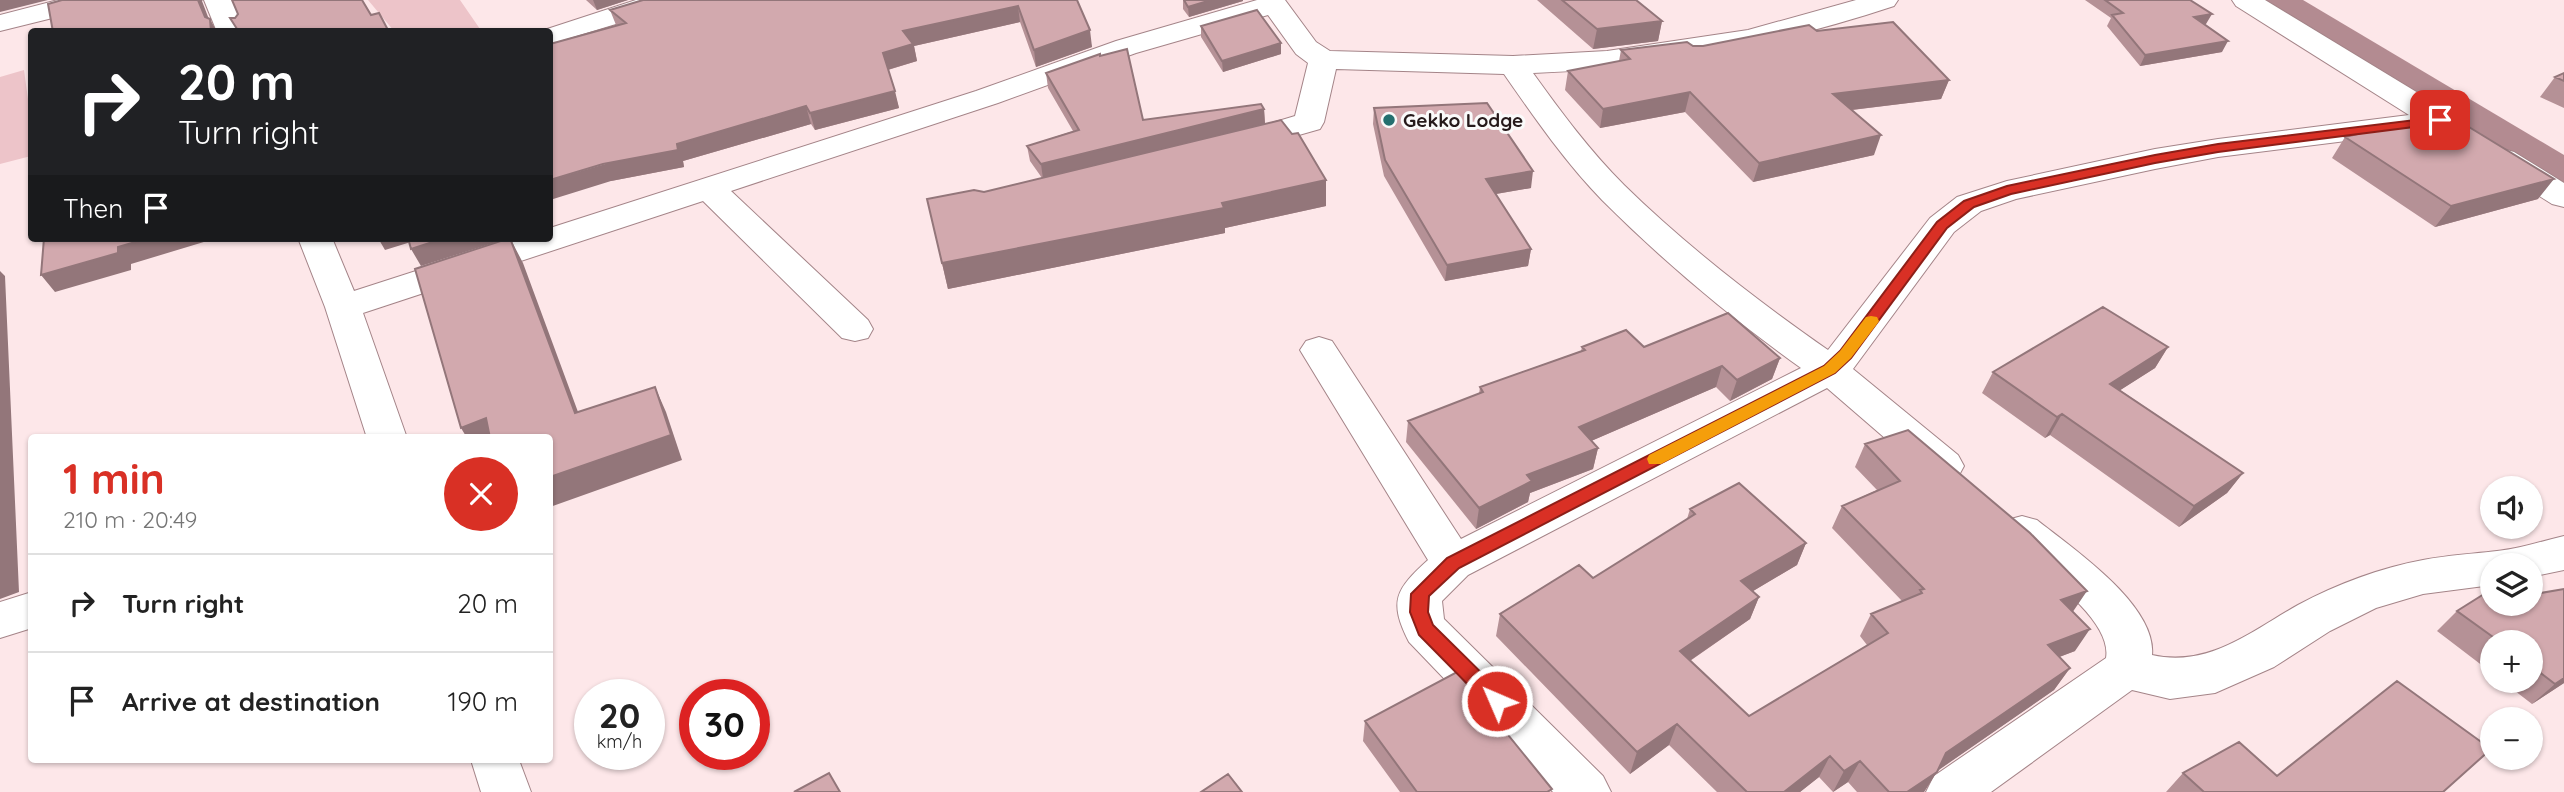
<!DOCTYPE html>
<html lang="en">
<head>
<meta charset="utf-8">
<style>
  :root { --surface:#fff; --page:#f6f6f6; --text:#222; --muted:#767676; --line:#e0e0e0; --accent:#d93025 }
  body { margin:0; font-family:Quicksand,sans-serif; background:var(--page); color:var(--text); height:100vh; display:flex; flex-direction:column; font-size:26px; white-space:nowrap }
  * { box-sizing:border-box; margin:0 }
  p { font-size:23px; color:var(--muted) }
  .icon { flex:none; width:38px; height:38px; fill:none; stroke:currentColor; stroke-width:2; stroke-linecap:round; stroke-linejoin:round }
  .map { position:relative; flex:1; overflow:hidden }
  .side { position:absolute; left:28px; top:434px; width:525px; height:329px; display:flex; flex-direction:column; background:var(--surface); border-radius:7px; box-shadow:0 2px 5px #0004 }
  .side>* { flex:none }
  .hud { position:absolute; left:28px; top:28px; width:525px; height:214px; border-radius:7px; box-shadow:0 2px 5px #0004; background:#202124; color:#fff; overflow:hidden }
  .controls { position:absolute; left:2480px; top:476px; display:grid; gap:14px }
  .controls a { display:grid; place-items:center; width:63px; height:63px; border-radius:50%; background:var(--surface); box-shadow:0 2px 5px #0004; font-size:35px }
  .speed { position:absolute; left:574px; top:679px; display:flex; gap:14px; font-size:35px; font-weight:700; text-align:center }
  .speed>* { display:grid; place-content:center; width:91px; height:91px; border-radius:50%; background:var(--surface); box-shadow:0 2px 5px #0004; line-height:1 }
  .speed small { font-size:18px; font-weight:400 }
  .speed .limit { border:10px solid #d22; background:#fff; color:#111 }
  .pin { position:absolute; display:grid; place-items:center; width:60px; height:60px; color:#fff; margin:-30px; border-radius:14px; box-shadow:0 4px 10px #0006 }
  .me { position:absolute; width:77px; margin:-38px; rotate:315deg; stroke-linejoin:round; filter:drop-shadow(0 0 5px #0008) }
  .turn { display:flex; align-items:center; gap:24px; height:147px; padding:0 35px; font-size:32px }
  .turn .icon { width:91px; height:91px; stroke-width:2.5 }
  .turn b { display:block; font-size:49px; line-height:60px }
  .then { display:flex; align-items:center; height:66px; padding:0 35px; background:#0003; gap:14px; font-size:26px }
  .round { display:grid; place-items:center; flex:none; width:74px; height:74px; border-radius:37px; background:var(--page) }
  .overview { display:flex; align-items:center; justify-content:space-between; height:119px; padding:0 35px }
  h1 { font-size:42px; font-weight:700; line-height:52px; color:var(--accent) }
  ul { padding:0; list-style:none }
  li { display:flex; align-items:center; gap:21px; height:98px; padding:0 35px; border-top:2px solid var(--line) }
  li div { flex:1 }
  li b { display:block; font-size:26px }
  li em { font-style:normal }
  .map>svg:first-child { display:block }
  .green { fill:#edc4c9 }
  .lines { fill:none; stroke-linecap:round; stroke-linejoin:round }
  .canal { fill:#b38b91; fill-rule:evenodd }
  .minor-casing { stroke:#a48488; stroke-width:2 }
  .minor { fill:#fff; fill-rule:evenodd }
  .wall { fill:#b59196 }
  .shaded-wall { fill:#93767a }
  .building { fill:#d2a9ae; stroke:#93767a; stroke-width:2 }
  .route { fill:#d93025; stroke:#8d1f18; stroke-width:2 }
  .slow { fill:#f59e0b }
  .poi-dot { fill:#246f6f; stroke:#fafafa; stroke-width:2.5 }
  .labels { text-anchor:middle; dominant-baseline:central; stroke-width:6; stroke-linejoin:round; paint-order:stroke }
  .poi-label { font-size:19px; font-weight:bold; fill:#261a1b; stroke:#fafafa; text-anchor:start }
</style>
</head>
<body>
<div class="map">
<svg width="2564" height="792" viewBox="0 0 2564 792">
  <rect width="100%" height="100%" fill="#fde7e9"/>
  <path class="green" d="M368 0H460L480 29 394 31Z
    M24 70 31 121V156L0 164V77Z"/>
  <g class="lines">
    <path class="canal" d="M2253 0H2303L2564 155V190L2547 185 2259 9Z"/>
    <defs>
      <path id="minor" d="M58 0H105L101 6 0 31V15Z
        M204 0H232L245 32H217Z
        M636 0H679L675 6 550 44V32H538Z
        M1257 0H1285L1316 42 1330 51 1513 56 1607 51 1748 30 1856 0H1898L1894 6C1777 45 1657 68 1533 73 1561 112 1590 151 1624 185 1684 244 1759 302 1828 350L1930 218 1957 197 2007 181 2155 149 2218 139 2409 115 2236 6 2232 0H2265L2451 113 2465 126 2460 133 2449 135 2434 130 2218 157 2155 169 2016 199 1981 211 1954 232 1853 369 1958 455 1964 466 1958 477 1944 481 1930 477 1827 388 1468 575 1442 601 1444 619 1603 776 1611 792H1553L1409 642C1388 601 1396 589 1428 560L1300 350 1306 341 1319 337 1332 341 1461 539 1801 368C1731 318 1663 261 1602 200 1565 162 1534 117 1504 74L1336 69 1324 122 1320 129 1239 152 1228 150 1223 143 1228 136 1295 116 1308 63 1296 54 1268 15 1136 53 998 103 731 191 868 320 873 329 868 338 855 341 842 338 703 201 363 313 407 438H367L325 307 298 238H332L354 291 518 238H550V228L976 91 1116 41Z
        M2503 149 2514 152 2564 183V207L2552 204 2492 166 2487 159 2492 152Z
        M2022 516 2037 520C2072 548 2157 605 2152 655 2209 668 2251 631 2298 605 2337 584 2380 568 2423 560 2447 555 2473 554 2497 551 2519 549 2542 541 2564 536V570L2530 577V565H2492V585L2423 594 2376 608 2330 631 2274 667 2215 693 2170 699 2132 690 1991 792H1926L1934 776 2106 658C2113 618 2035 567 2007 544L2001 532 2007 520Z
        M32 592V628L0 638V602Z
        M471 760H519L531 792H481Z"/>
    </defs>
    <use href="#minor" class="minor-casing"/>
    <use href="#minor" class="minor"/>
  </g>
  <path class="wall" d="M586 0H628L597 10Z
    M1077 0 1092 47 1036 67 1020 22 914 46 917 61 888 70 899 108 815 130 811 124 683 161 684 167 611 181 616 25 610 10Z
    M1183 0H1243V1L1189 17 1183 9Z
    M1537 0H1636L1662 21 1658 41 1593 49Z
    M2085 0H2190L2222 52 2140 66 2107 26 2111 18Z
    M1201 26 1281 54 1223 72 1201 37Z
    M1817 31 1949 80 1941 99 1852 110 1874 155 1753 182 1685 112 1600 128 1565 90 1568 71 1619 61 1621 50 1703 46Z
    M1046 73 1143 120 1264 109 1265 124 1326 180V206L1225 228V233L948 289 927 199 984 192 1042 178 1030 161 1027 146 1073 131 1048 88Z
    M2564 73V108L2540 97 2555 77Z
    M1374 108 1531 188 1496 194 1531 249 1528 266 1445 281 1384 176 1373 124Z
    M2345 137 2538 199 2435 227 2332 158Z
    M1582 347H1644L1780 358 1772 379 1730 401 1716 387 1591 441 1598 448 1593 469 1530 493 1528 502 1476 529 1406 442 1408 421 1479 394 1480 387 1581 351Z
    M2168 347 2155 368 2120 390 2243 473 2227 493 2179 527 2050 435 2045 438 1982 393 1993 372Z
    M1865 444 2073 612 2075 651 2059 657 2070 668 2054 690 1938 770 1924 792H1857L1848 782 1833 792 1819 777 1800 792H1717L1669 745 1630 774 1496 636 1500 614 1593 578 1687 519 1690 509 1806 543 1797 565 1753 591 1759 597 1750 619 1690 661 1749 716 1867 645 1860 636 1871 614 1902 601 1832 528 1842 506 1877 490 1855 467Z
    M2535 594 2564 683 2532 704 2502 681H2530V642H2492V673L2437 631 2457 611Z
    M1365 721 1551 792H1400L1363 741Z
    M2183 773 2277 776 2443 792H2166Z"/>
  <path class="shaded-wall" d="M0 0H48L0 12Z
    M198 0H203L202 1 210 22V19L217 32H211Z
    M593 0H628L597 10Z
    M1211 0H1243V1L1189 17 1188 7Z
    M1018 6 1020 22 914 46 917 61 887 70 883 53 903 31Z
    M2212 14 2206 24 2189 28 2194 17Z
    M1662 21 1658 41 1593 49 1597 29Z
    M1090 30 1092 47 1036 67 1034 50Z
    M2228 41 2222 52 2140 66 2145 55Z
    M1281 43V54L1223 72 1222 61Z
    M1949 80 1941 99 1826 113 1833 94Z
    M895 91 899 108 815 130 810 113Z
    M1690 92 1685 112 1600 128 1603 109Z
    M806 106 811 124 683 161 684 167 611 181 550 200V180Z
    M1264 109 1265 124 1043 179 1041 164Z
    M1881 135 1874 155 1753 182 1759 163Z
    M1533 171 1531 188 1484 196 1486 179Z
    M2554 179 2538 199 2435 227 2451 206Z
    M1326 180V206L1225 228V233L948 289 942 263Z
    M149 238H217L131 264V270L55 292 41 275 118 247Z
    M378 238H412L414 241 385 250Z
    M445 238H509L421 266 411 249Z
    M510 238 523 263 588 439 575 413Z
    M1531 249 1528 266 1445 281 1447 265Z
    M0 271 5 276 19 592 0 599Z
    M2168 347 2155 368 2097 405 2110 384Z
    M1780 358 1772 379 1730 401 1737 380Z
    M1722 366 1716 387 1575 448 1579 427Z
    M655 387 666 412 682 460 550 507V477Z
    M2062 414 2050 435 2045 438 2057 417Z
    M486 418 498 438H467L461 428Z
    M1598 448 1593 469 1530 493 1528 502 1476 529 1479 508 1527 475Z
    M2243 473 2227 493 2179 527 2194 506Z
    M1806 543 1797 565 1733 603 1741 581Z
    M2087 591 2072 613 2061 600Z
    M1759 597 1750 619 1672 673 1680 651Z
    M2090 629 2075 651 2033 667 2048 645Z
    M2070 668 2054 690 1933 774 1946 753Z
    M2564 678V683L2532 704 2555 684Z
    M1677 724 1669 745 1630 774 1637 752Z
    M1830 756 1819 777 1800 792H1784Z
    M1860 761 1848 782 1833 792 1844 771Z
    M1937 772 1924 792H1907Z"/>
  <path class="building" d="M62 0H198L205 17 210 19 211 32H53L48 4Z
    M232 0H362L371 15 379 13 389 32H239L230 18H235L238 14Z
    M643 0H1077L1090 30 1034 50 1018 6 903 31 913 44 883 53 895 91 810 113 806 106 677 144 678 150 603 164 550 180V44L626 23 610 10Z
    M1184 0H1211L1188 7Z
    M1562 0H1636L1662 21 1597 29Z
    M2105 0H2190L2212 14 2194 17 2228 41 2145 55 2112 15 2123 13Z
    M1257 10 1281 43 1222 61 1201 26Z
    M1893 22 1949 80 1833 94 1881 135 1759 163 1690 92 1603 109 1568 71 1630 59 1621 50 1687 42 1693 46H1703L1809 25 1817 31Z
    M1127 49 1143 120 1261 104 1264 109 1041 164 1027 146 1079 130 1046 73 1100 54V56Z
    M2564 73V81L2555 77Z
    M1487 103 1533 171 1486 179 1531 249 1447 265 1385 160 1374 108Z
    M2446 113 2554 179 2451 206 2345 137Z
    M1281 120 1292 134 1298 133 1326 180 1222 203 1224 208 942 263 927 199 974 190 984 192Z
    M44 238H149L118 247V253L41 275Z
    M408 238H445L411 249Z
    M510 238 575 413 655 387 671 435 550 477V438H490L486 418 461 428 415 269Z
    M2103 307 2168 347 2110 384 2243 473 2194 506 2062 414 2057 417 1993 372Z
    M1728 313 1780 358 1737 380 1722 366 1579 427 1598 448 1527 475 1532 481 1479 508 1408 421 1483 392 1480 387 1585 350 1582 347 1626 330 1644 347Z
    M1908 430 2030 533 2087 591 2061 600 2090 629 2048 645 2070 668 1946 753 1937 772 1907 792H1889L1860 761 1844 771 1830 756 1784 792H1747L1677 724 1637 752 1500 614 1579 565 1593 578 1695 514 1690 509 1739 483 1806 543 1741 581 1759 597 1680 651 1749 716 1888 633 1871 614 1922 593 1920 590 1924 589 1842 506 1900 481 1865 444Z
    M2492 589V604H2530V590L2535 594 2564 589V678L2555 684 2530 665V642H2500L2457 611Z
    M1457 672 1552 789 1547 792H1417L1365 721Z
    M2397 681 2491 749 2443 792H2204L2183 773 2239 742 2277 776Z
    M829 773 840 792H794Z
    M1228 774 1242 792H1201Z"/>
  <path class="route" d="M2440 117 2447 120 2445 123 2218 152 2155 163 2011 194 1974 207 1947 228 1851 358 1835 373 1459 568 1429 596 1428 612 1433 625 1504 695 1507 701 1504 707 1497 710 1490 707 1419 635 1410 612 1411 594 1447 558 1824 366 1840 351 1937 222 1964 201 2007 186 2155 155 2218 144Z"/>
  <path class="slow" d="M1871 316 1877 317 1879 321 1877 324 1851 358 1835 373 1661 464H1649L1647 459 1649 455 1824 366 1840 351 1866 317Z"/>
  <circle class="poi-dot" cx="1389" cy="120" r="7"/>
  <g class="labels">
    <g class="poi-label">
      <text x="1403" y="120">Gekko Lodge</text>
    </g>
  </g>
</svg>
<div class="controls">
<a><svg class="icon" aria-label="sound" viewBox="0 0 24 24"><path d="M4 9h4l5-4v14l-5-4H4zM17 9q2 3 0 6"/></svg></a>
<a><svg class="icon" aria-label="layers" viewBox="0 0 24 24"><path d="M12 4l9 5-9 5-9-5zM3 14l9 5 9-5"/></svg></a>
<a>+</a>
<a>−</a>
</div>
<div class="speed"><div>20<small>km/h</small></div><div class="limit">30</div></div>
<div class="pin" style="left:2440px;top:120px;background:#d93025"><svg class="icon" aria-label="arrive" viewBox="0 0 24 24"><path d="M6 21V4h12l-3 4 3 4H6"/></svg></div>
<svg class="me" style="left:1497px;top:701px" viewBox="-20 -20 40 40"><circle r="17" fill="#d93025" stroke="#fff" stroke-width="3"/><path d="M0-11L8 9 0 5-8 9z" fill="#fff"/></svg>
<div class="hud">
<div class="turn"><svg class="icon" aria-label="right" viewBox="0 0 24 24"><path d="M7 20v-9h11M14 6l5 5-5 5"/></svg><div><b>20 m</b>Turn right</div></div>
<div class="then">Then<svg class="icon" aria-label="arrive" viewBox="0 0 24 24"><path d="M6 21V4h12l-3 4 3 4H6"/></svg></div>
</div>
<section class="side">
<div class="overview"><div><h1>1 min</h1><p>210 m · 20:49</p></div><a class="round" style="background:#d93025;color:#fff"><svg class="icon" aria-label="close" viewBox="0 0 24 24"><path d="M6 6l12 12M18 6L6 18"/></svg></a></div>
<ul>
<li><svg class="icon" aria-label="right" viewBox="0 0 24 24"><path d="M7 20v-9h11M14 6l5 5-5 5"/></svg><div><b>Turn right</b></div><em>20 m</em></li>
<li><svg class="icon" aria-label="arrive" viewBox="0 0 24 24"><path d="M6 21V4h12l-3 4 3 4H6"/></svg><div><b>Arrive at destination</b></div><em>190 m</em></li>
</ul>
</section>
</div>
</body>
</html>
